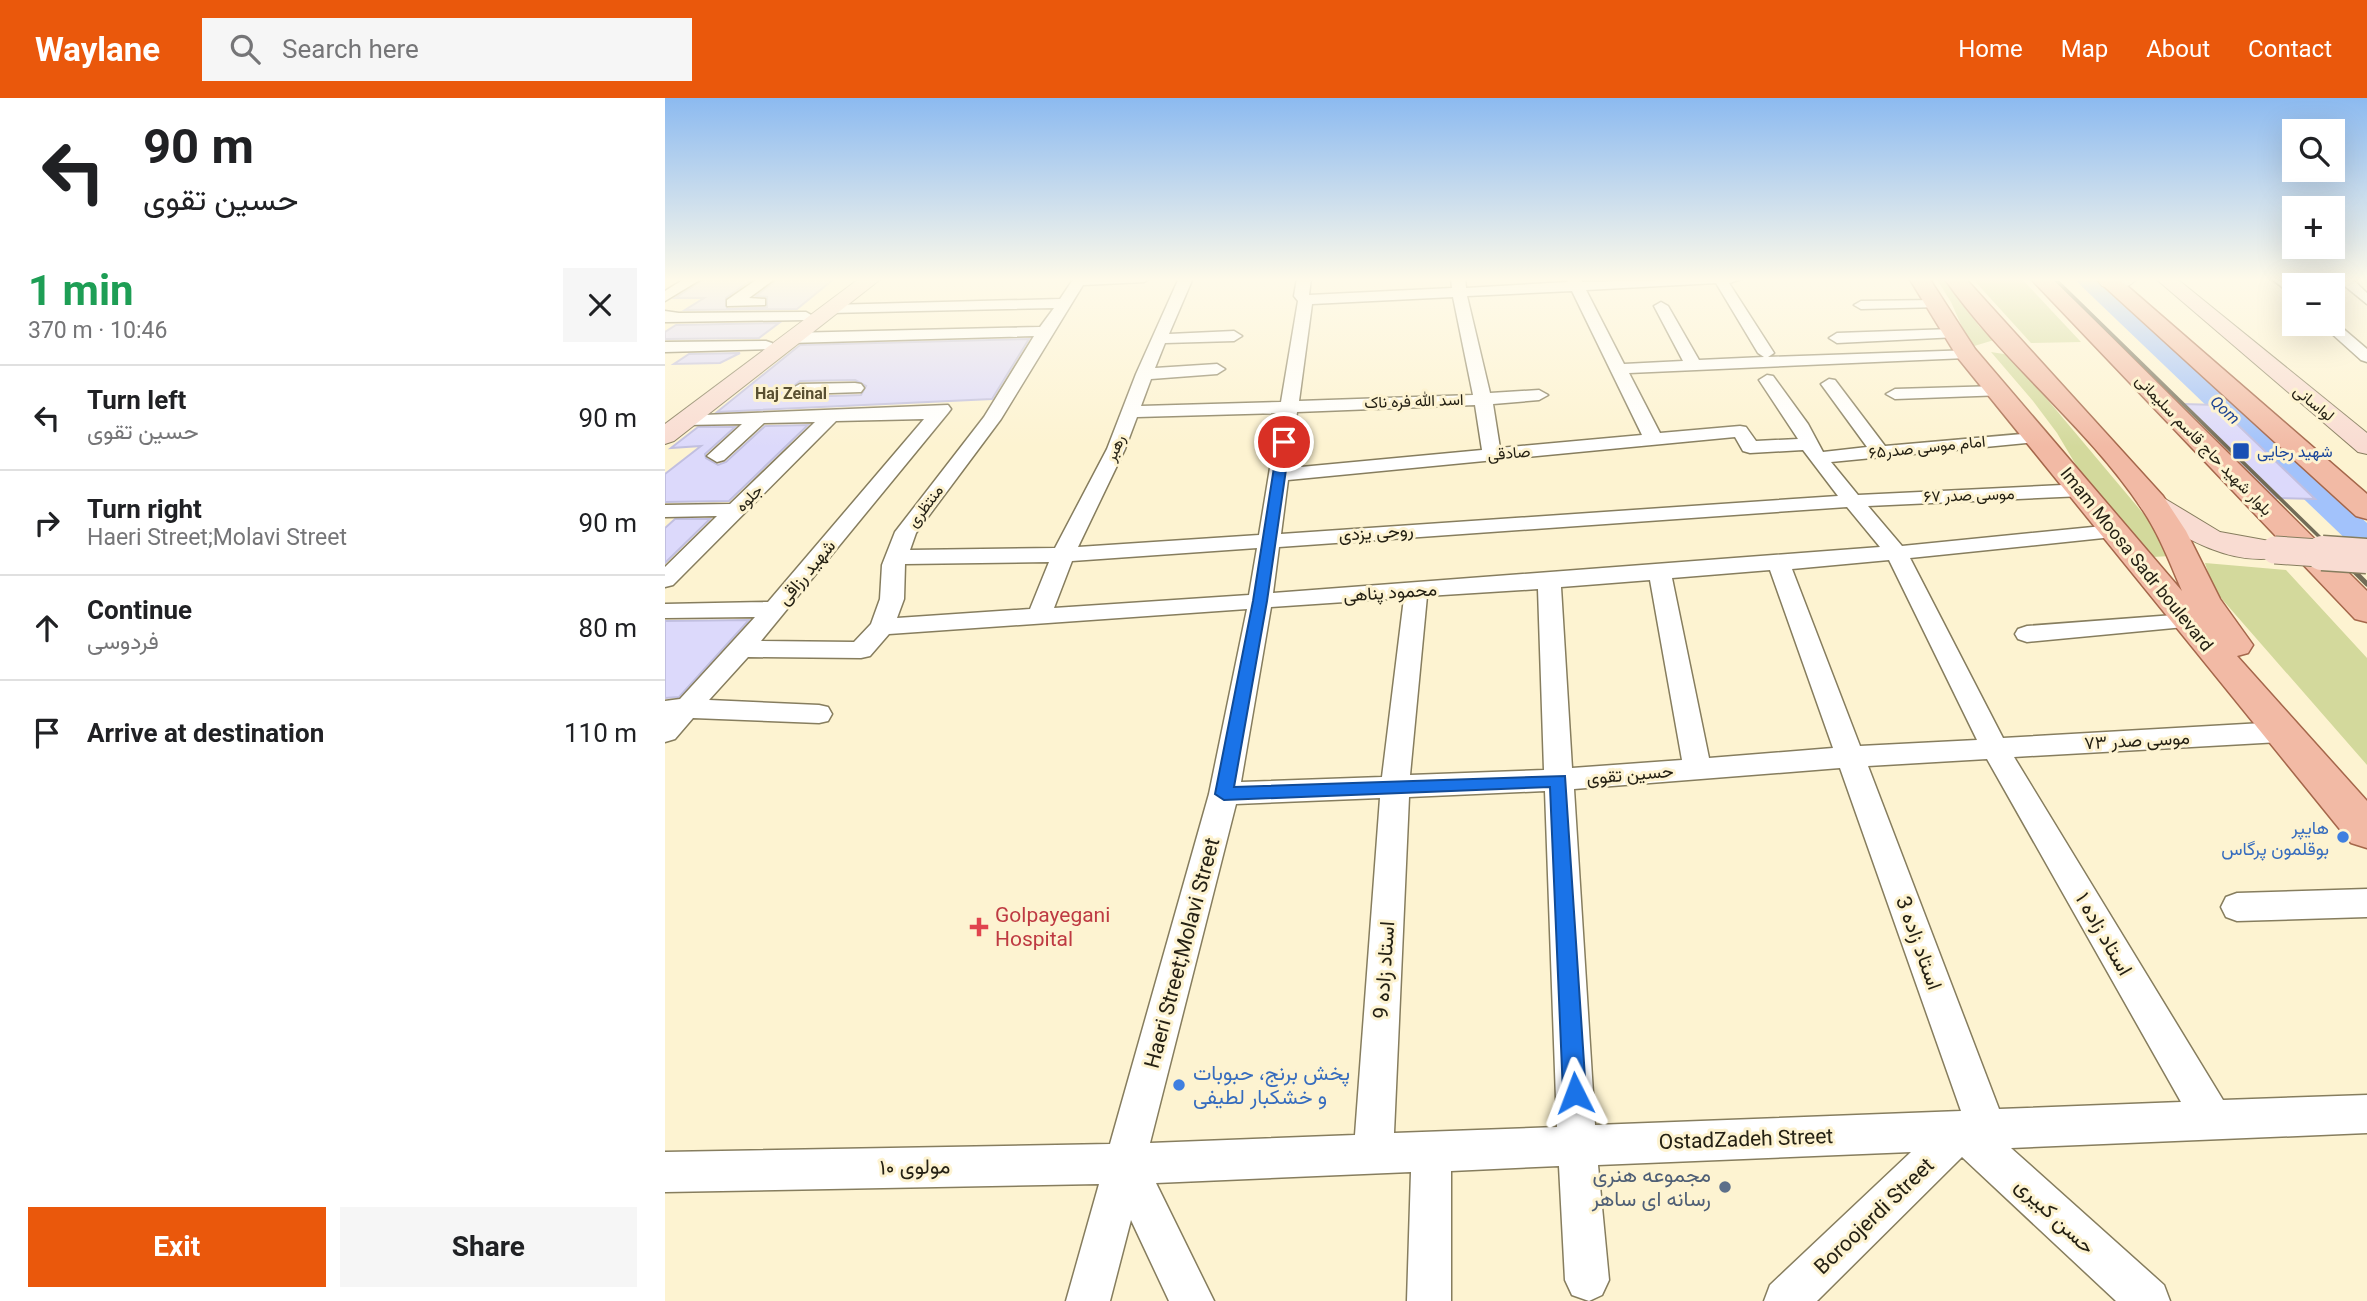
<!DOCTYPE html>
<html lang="en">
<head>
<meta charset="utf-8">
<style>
  :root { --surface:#fff; --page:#f6f6f6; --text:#202124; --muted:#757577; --line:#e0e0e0; --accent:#ea580c }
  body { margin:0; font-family:Roboto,Vazirmatn,sans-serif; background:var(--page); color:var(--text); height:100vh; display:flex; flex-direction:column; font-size:26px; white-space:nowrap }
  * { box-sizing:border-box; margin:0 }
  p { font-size:23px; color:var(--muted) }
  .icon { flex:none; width:38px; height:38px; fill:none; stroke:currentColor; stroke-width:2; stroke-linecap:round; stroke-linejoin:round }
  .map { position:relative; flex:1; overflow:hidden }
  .sheet { display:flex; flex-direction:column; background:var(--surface); width:665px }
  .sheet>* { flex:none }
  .top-card { background:#fff; color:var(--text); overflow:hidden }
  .tools { position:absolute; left:1617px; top:21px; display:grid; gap:14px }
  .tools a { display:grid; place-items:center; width:63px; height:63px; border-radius:0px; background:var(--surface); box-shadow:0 7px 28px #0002; font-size:35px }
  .pin { position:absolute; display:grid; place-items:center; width:60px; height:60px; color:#fff; margin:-30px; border:4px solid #fff; border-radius:50%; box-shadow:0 2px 7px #0007 }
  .me { position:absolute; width:77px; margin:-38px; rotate:357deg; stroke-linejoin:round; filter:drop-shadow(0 0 5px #0008) }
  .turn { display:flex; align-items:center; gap:24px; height:147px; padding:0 28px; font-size:32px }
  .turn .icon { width:91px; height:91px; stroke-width:2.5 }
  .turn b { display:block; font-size:49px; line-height:60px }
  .round { display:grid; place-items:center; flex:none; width:74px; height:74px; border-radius:0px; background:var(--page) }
  .overview { display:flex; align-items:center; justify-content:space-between; height:119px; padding:0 28px }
  h1 { font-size:42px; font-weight:700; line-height:52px; color:#1e9e55 }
  .action { display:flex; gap:14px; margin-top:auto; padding:14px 28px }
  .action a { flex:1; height:80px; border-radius:0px; background:var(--accent); color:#fff; font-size:28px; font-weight:700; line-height:80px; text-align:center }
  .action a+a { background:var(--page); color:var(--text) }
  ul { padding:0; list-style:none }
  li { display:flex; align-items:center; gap:21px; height:105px; padding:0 28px; border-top:2px solid var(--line) }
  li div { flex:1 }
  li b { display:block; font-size:26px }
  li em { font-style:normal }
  header { display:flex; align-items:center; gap:42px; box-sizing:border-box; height:98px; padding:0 35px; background:var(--accent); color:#fff }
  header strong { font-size:33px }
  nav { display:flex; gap:38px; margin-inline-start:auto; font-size:24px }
  .search { width:490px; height:63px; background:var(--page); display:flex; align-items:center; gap:18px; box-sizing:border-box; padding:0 24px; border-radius:0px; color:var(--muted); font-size:26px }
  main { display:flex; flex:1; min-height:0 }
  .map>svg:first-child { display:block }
  .green { fill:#d3d99c }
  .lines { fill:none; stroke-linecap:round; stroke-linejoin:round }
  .river { fill:#a2c2fb; fill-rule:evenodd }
  .building { fill:#dcd9fb; stroke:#c1bfe0; stroke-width:2; fill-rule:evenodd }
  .street-casing { stroke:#867d5e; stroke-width:3 }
  .secondary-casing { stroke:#867d5e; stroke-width:2 }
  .primary-casing { stroke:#a5674b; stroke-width:3 }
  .street { fill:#fff; fill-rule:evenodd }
  .secondary { fill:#f9dcd2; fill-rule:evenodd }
  .primary { fill:#f2baa5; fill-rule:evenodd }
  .rail-far1 { stroke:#726c57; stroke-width:3.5 }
  .rail { stroke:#726c57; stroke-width:5 }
  .secondary-bridge-far1-casing { stroke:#867d5e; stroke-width:29; stroke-linecap:butt }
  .secondary-bridge-casing { stroke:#867d5e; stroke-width:37; stroke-linecap:butt }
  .secondary-bridge-far1 { stroke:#f9dcd2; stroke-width:27 }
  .secondary-bridge { stroke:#f9dcd2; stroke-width:34 }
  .route { fill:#1a73e8; stroke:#114b97; stroke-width:2 }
  .transit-dot { fill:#1a4fb4; stroke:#fdf3d1; stroke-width:2.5 }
  .shop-dot { fill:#3f7fe0; stroke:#fdf3d1; stroke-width:2.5 }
  .health-dot { fill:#e0444e; stroke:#fdf3d1; stroke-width:2.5 }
  .service-dot { fill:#5c6f8a; stroke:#fdf3d1; stroke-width:2.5 }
  .labels { text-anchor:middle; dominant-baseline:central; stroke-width:6; stroke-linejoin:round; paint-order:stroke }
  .far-neighbourhood-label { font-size:16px; font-weight:bold; fill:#595032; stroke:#fdf3d1 }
  .far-street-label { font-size:16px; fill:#252114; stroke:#fdf3d1 }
  .far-water-label { font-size:16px; font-style:italic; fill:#1a4192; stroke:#fdf3d1 }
  .far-transit-label { font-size:16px; fill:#164399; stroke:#fdf3d1; text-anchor:start }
  .street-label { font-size:18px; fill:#252114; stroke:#fdf3d1 }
  .shop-label { font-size:18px; fill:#366cbe; stroke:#fdf3d1; text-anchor:end }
  .near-health-label { font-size:21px; fill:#be3a42; stroke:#fdf3d1; text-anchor:start }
  .near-street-label { font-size:21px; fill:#252114; stroke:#fdf3d1 }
  .near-shop-label { font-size:21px; fill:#366cbe; stroke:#fdf3d1; text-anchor:start }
  .near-service-label { font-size:21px; fill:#4e5e75; stroke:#fdf3d1; text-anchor:end }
</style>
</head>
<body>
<header>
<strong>Waylane</strong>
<div class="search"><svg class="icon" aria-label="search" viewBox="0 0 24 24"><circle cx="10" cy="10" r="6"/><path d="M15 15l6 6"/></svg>Search here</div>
<nav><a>Home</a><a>Map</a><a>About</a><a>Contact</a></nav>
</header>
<main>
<section class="sheet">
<div class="top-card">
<div class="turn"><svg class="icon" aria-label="left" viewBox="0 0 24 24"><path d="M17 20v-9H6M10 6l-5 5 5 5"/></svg><div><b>90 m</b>حسین تقوی</div></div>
</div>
<div class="overview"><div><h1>1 min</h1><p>370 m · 10:46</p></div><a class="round"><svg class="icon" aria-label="close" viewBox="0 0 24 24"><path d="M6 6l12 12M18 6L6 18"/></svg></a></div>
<ul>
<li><svg class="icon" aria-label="left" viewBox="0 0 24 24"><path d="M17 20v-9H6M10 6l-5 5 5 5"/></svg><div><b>Turn left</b><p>حسین تقوی</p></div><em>90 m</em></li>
<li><svg class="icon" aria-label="right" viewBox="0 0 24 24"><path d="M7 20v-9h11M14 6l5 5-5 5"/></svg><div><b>Turn right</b><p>Haeri Street;Molavi Street</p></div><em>90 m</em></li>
<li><svg class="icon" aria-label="ahead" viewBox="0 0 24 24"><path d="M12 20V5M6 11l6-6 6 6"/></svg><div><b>Continue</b><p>فردوسی</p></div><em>80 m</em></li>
<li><svg class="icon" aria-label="arrive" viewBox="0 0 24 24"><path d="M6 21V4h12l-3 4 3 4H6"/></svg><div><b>Arrive at destination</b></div><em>110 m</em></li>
</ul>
<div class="action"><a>Exit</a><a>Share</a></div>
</section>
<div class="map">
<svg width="1702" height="1203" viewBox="0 0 1702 1203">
  <rect width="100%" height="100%" fill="#fdf3d1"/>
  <path class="green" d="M1271 180H1278L1314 228 1329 242 1306 249 1286 204Z
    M1307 180H1356L1416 244 1366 245Z
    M1326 254 1345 257 1487 426 1505 458 1488 459 1478 455 1424 389 1392 335 1368 303Z
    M1540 465 1621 472 1702 560V667L1549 492Z"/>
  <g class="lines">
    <path class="river" d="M1408 180H1431L1702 425V453L1690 450Z"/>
  </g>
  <path class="building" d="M41 180H89L61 200 62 211 102 209V199L91 198 114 180H170L132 211 20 212 39 200H10Z
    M114 225 94 240 0 241V234L11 227Z
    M364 241 327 301 52 314 135 247ZM190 282 201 288 196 297 135 299 124 292 135 283Z
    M75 255 55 265 9 266 24 256Z
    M1518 306 1552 307 1650 401 1612 400Z
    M143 327 64 403 0 404V376L36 348 6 350 33 329H70L40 356 41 360 53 367 61 364 100 328Z
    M10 421H45L0 465V430Z
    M84 522 14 599 0 600V523Z"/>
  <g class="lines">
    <defs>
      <path id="street" d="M21 180H38L0 203V193Z
        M94 180H111L84 200 100 201V207L62 208V202Z
        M409 180H486L479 184 418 187 336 321 251 435 245 452 390 450 442 351 471 276 514 180H528L504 236 569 233 577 238 569 243 500 245 490 270 552 266 560 271 552 276 486 281 476 308 616 304 633 203 629 198 632 180H646L644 197 787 190 786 180H800L801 190 903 184 901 180H915L917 184 1080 180 1064 185 1109 255 1103 259 1307 252 1309 255 1301 260 964 275 995 335 1075 328 1081 329 1091 343 1133 341 1094 282 1102 277 1108 278 1143 326 1158 354 1202 349 1156 286 1164 281 1170 282 1220 348 1379 334 1381 338 1372 344 1166 364 1193 397 1418 386 1428 392 1418 398 1203 408 1237 448 1448 427 1459 433 1448 439 1245 460 1338 640 1615 624 1625 627 1629 634 1625 641 1615 644 1349 659 1558 1002 1702 997V1035L1346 1050 1499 1187 1505 1203H1451L1297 1059 1152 1203H1099L1105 1187 1246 1054 933 1067 944 1182 937 1197 924 1203 907 1197 900 1182 894 1068 786 1073V1203H742L746 1074 491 1085 549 1203H504L466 1122 445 1203H401L434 1086 0 1094V1054L445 1046 544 696 582 511 224 536 205 558 196 560 83 559 44 602 154 607 163 609 167 616 163 623 154 625 28 620 10 641 0 644V603L15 601 90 519 0 520V506L103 504 259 321 171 323 8 487 0 489V469L52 418 0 419V407L65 406 150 324 99 325 59 362 52 364 42 358 77 326 19 327 10 322 13 318 283 307 286 311 283 315 96 543 189 544 206 526 215 501 217 467 230 434 319 319 369 238 125 245 117 240 125 235 375 229 389 210 164 215 157 211 164 207 395 201ZM1051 185 1093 255 1099 259 1034 262 1003 208 996 204 989 208 1018 263 959 266 921 192ZM907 193 977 337 835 350 828 306 874 302 883 297 874 292 825 295 802 198ZM788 199 808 297 634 303 647 206ZM810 307 817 352 625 370 632 314ZM614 315 594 437 413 449 460 351 472 319ZM1070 339 1078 353 1085 355 1138 352 1173 398 616 436 623 382ZM1182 409 1215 449 608 495 614 449ZM592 450 584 497 389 510 407 463ZM1224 462 1312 642 1195 648 1127 471ZM384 464 365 511 232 520 239 501 240 466ZM1105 472 1168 650 1044 660 1007 480ZM985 482 1017 662 907 670 896 489ZM873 491 879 672 745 677 762 498ZM739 500 717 679 576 684 606 509ZM1322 661 1516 1004 1334 1011 1203 668ZM1175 670 1296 1013 930 1027 909 691ZM880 693 892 1029 729 1035 744 699ZM715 700 690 1037 485 1045 571 706Z
        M1606 180H1622L1629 188V199Z
        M1670 180H1686L1702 195V206Z
        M1269 202 1274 203V209L1196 211 1189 207 1196 203Z
        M0 213 14 215 141 214 148 218 141 222 3 224H0Z
        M1668 222 1702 251V264L1696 262 1656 226H1668Z
        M1287 231 1295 236 1292 239 1172 245 1164 240 1172 235Z
        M101 243 107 245V251L0 254V244Z
        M190 285 196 286 199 290 196 294 135 296 126 291 135 286Z
        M1333 288 1342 293 1339 297 1230 301 1221 296 1230 291Z
        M1522 516 1530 518 1534 523 1530 528 1362 544 1353 541 1350 536 1353 531 1362 528Z
        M1702 791V819L1572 823 1561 819 1556 809 1561 799 1572 795Z"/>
      <path id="secondary" d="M195 180H217L9 343 0 346V326Z
        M1437 180H1472C1464 192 1450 191 1437 188L1434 184Z
        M1490 180H1511L1702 335V356L1693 354Z
        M1487 396 1497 399 1555 434 1621 446 1625 452 1621 458C1569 471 1517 440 1477 411L1473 405 1477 399Z"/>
      <path id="primary" d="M1244 180H1264L1310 251 1517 493C1505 465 1494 436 1477 411 1421 327 1337 264 1279 180H1300L1498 398 1521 433 1555 501 1588 547 1583 555 1572 558 1702 703V750L1686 745 1293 260Z
        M1365 180H1387L1702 493V524L1690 521Z
        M1430 180H1453L1702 396V421L1691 418Z"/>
    </defs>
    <use href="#street" class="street-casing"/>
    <use href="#secondary" class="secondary-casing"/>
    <use href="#primary" class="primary-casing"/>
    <use href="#street" class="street"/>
    <use href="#secondary" class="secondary"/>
    <use href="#primary" class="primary"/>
    <path class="rail-far1" d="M1389 180 1673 457"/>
    <path class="rail" d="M1671 455 1702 486"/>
    <defs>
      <path id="secondary-bridge-far1" d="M1610 452 1684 457"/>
      <path id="secondary-bridge" d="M1657 455 1702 458"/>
    </defs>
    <use href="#secondary-bridge-far1" class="secondary-bridge-far1-casing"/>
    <use href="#secondary-bridge" class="secondary-bridge-casing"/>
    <use href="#secondary-bridge-far1" class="secondary-bridge-far1"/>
    <use href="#secondary-bridge" class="secondary-bridge"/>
  </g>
  <linearGradient id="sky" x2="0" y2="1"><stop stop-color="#8cbaf0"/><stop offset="0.52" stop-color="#fefaea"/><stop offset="1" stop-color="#fefaea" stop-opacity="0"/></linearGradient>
  <rect width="1702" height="349" fill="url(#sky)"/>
  <path class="route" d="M619 341 625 344 602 503 569 689 900 678 921 995 918 1003 910 1007 902 1003 898 995 885 689 559 702 550 696 588 503 613 344Z"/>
  <rect class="transit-dot" x="1567" y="344" width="18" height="18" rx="3.5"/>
  <g class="shop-dot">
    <circle cx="1678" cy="739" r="7"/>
    <circle cx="514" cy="987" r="7"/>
  </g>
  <path class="health-dot" d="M310.5 818.5h7v7h7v7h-7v7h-7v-7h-7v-7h7z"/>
  <circle class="service-dot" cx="1060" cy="1089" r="7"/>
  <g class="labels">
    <g class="far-neighbourhood-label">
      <text x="126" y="295">Haj Zeinal</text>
    </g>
    <g class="far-street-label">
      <text transform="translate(749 303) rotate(-2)">اسد الله فره ناک</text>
      <text transform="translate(1649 305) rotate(39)">لواسانی</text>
      <text transform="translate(1539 347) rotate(46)">بلوار شهید حاج قاسم سلیمانی</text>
      <text transform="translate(1262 349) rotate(-6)">امام موسی صدر۶۵</text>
      <text transform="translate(450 350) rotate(-66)">رهبر</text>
      <text transform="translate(844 355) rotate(-5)">صادقی</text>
      <text transform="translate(1304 397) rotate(-2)">موسی صدر ۶۷</text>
      <text transform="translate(84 400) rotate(-45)">جلوه</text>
      <text transform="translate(260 408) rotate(-53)">منتظری</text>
    </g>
    <g class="far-water-label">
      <text transform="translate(1560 312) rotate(43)">Qom</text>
    </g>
    <g class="far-transit-label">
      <text x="1592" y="353">شهید رجایی</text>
    </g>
    <g class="street-label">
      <text transform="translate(711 434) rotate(-4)">روحی یزدی</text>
      <text transform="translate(1472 461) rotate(51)">Imam Moosa Sadr boulevard</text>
      <text transform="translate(141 474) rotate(-50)">شهید رزاقی</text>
      <text transform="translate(725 494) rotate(-4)">محمود پناهی</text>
      <text transform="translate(1472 642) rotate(-3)">موسی صدر ۷۳</text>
      <text transform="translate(965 676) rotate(-5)">حسین تقوی</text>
    </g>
    <g class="shop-label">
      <text x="1664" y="729">هایپر<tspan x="1664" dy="21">بوقلمون پرگاس</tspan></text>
    </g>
    <g class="near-health-label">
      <text x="330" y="817">Golpayegani<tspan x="330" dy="24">Hospital</tspan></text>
    </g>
    <g class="near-street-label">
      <text transform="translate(1439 836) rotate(60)">استاد زاده ۱</text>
      <text transform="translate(1254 845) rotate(70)">استاد زاده 3</text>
      <text transform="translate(517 855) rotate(-75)">Haeri Street;Molavi Street</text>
      <text transform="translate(719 872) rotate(-86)">استاد زاده 9</text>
      <text transform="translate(1081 1041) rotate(-2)">OstadZadeh Street</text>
      <text transform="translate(250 1069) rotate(-1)">مولوی ۱۰</text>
      <text transform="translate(1209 1118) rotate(-44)">Boroojerdi Street</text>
      <text transform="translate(1390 1118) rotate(43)">حسن کبیری</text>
    </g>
    <g class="near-shop-label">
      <text x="528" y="975">پخش برنج، حبوبات<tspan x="528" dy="24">و خشکبار لطیفی</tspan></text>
    </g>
    <g class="near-service-label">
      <text x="1046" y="1077">مجموعه هنری<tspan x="1046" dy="24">رسانه ای ساهر</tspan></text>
    </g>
  </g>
</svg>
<div class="tools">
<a><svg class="icon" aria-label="search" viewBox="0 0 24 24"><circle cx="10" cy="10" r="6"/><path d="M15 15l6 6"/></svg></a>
<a>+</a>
<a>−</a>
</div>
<div class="pin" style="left:619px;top:344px;background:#d93025"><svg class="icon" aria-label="arrive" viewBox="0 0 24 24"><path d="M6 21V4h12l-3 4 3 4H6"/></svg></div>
<svg class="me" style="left:910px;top:995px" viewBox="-20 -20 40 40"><path d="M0-17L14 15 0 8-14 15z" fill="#1a73e8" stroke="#fff" stroke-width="4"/></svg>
</div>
</main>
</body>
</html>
